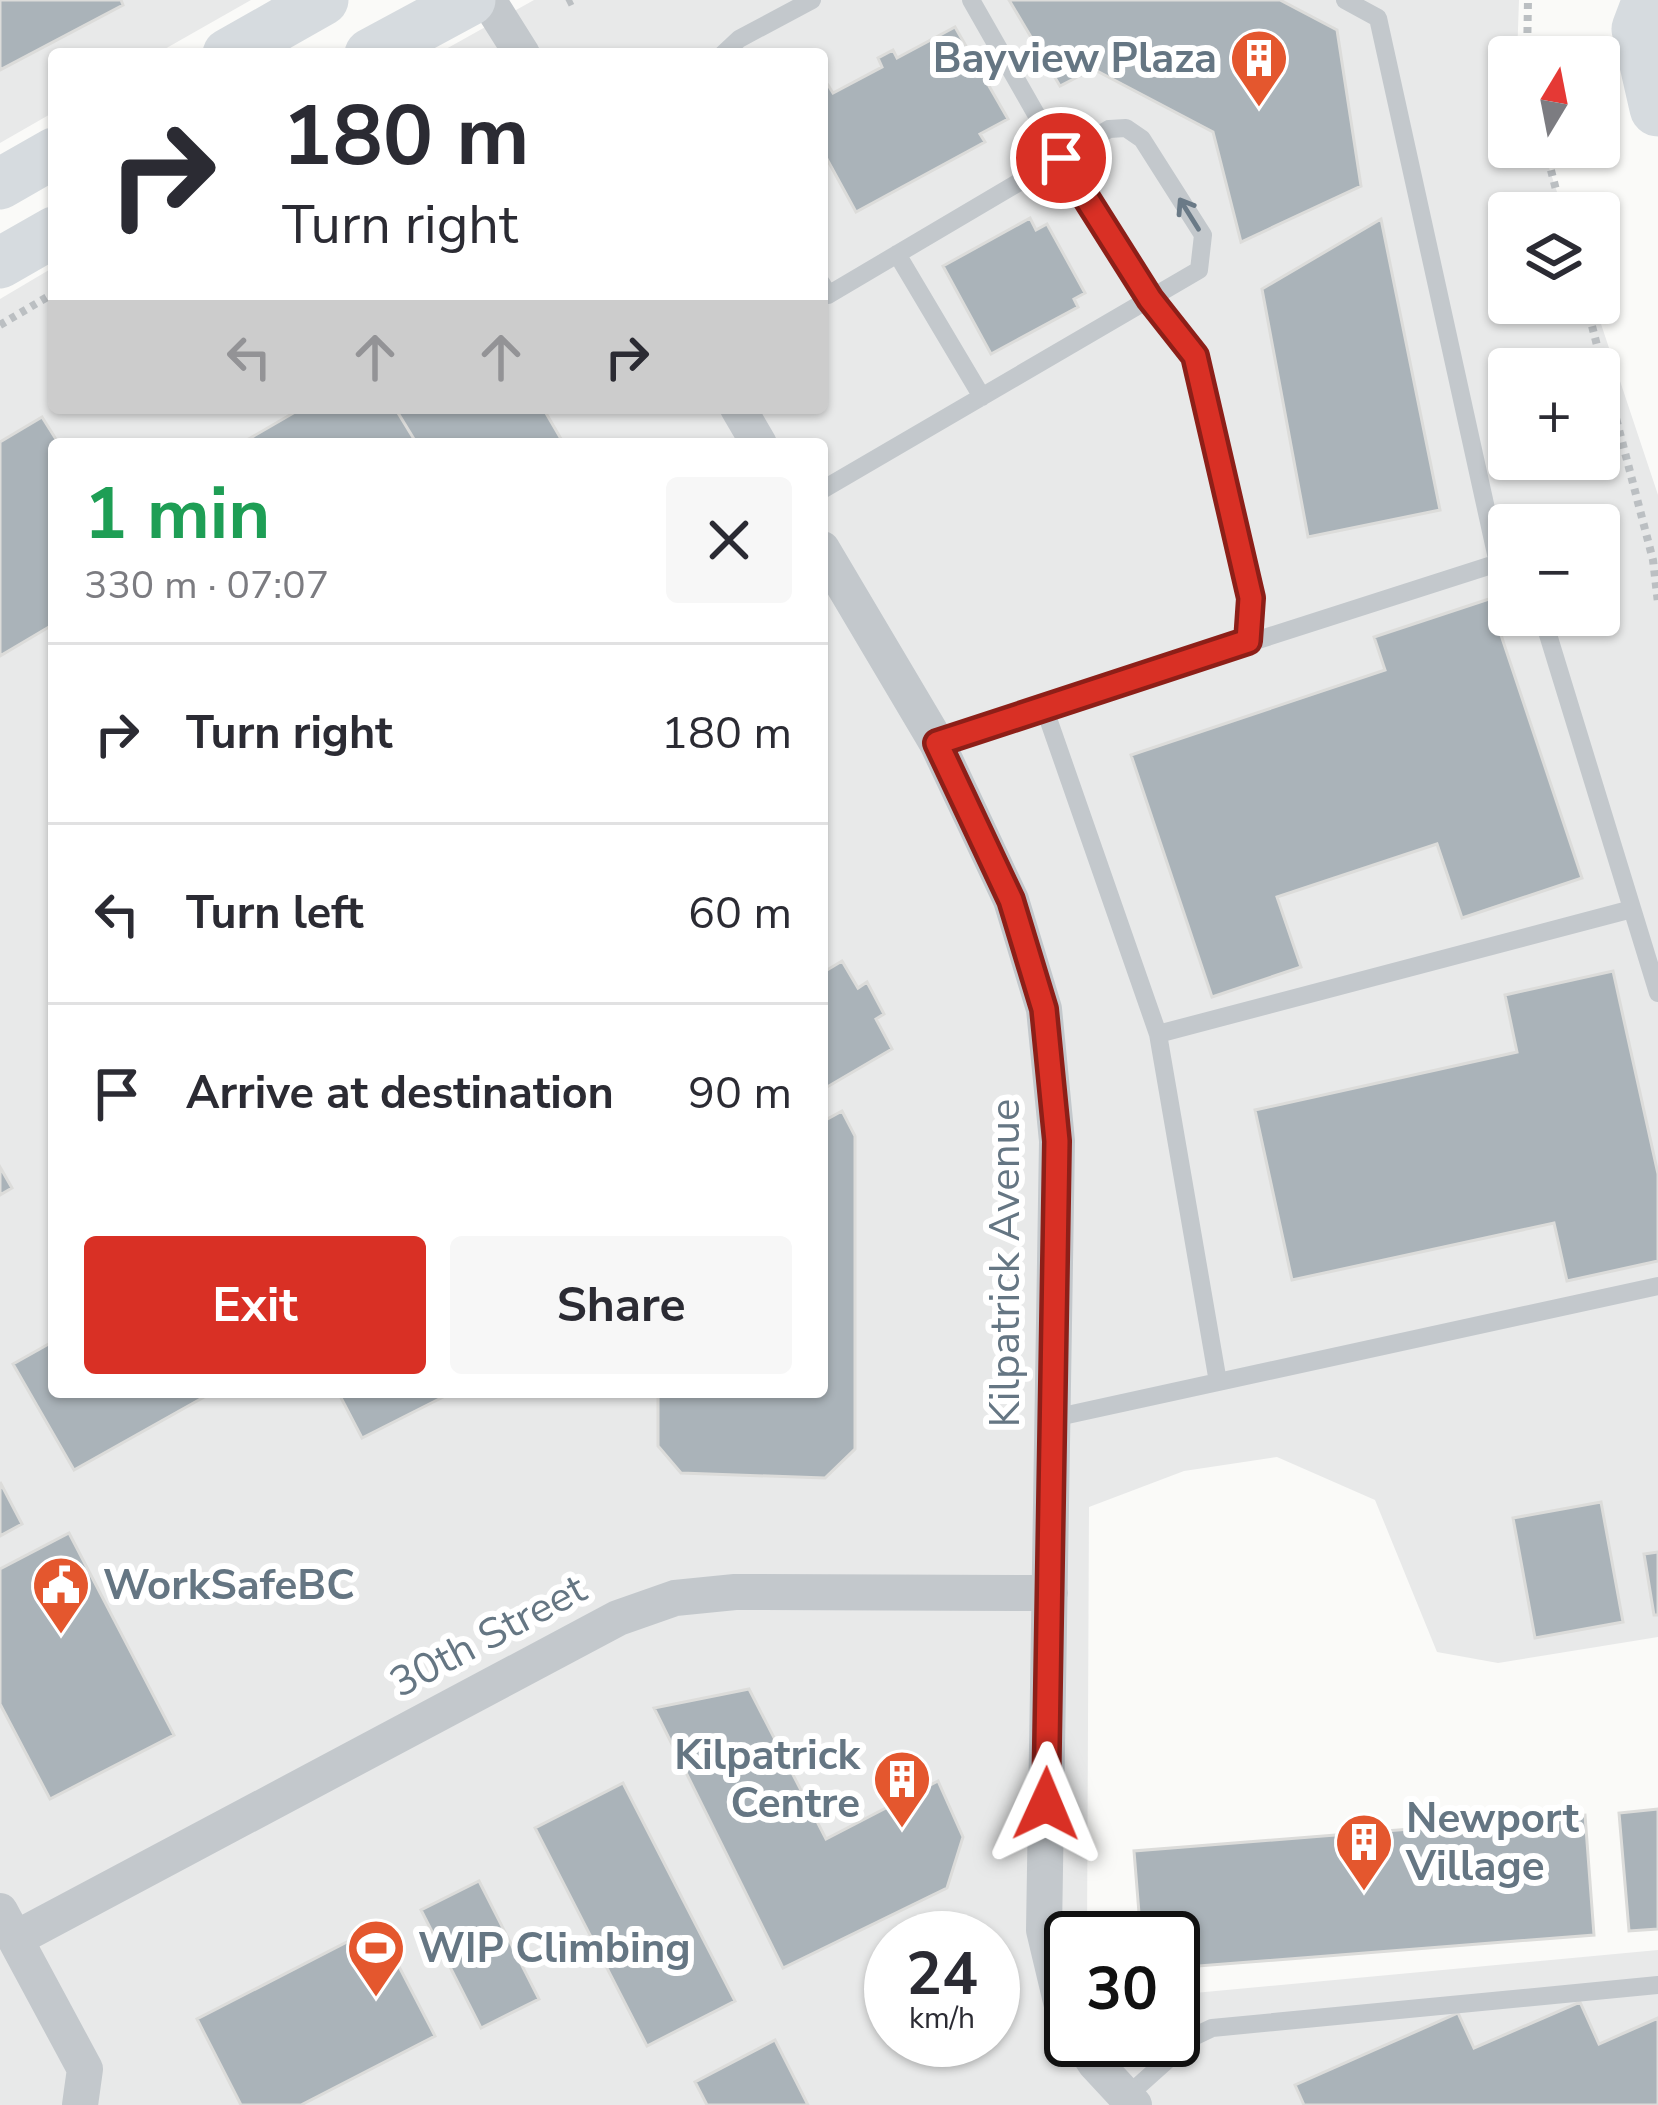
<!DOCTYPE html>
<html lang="en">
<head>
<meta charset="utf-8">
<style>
  :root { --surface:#fff; --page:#f7f7f7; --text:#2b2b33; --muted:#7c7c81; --line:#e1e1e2; --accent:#d93025 }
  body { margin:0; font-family:"Nunito Sans",sans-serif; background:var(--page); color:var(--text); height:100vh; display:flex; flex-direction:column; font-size:45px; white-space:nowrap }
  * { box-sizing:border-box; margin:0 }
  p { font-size:39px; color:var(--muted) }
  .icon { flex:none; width:66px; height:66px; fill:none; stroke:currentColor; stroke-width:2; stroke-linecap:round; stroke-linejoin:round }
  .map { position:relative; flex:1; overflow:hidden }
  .panel { position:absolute; left:48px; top:438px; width:780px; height:960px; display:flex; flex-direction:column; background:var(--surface); border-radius:12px; box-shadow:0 3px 9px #0004 }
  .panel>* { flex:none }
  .banner { position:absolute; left:48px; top:48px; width:780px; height:366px; border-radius:12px; box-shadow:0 3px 9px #0004; background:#fff; color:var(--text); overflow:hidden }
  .needle { width:78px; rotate:10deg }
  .buttons { position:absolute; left:1488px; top:36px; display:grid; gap:24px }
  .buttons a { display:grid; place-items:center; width:132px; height:132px; border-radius:12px; background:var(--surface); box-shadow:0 3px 9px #0004; font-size:60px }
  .speed { position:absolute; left:864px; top:1911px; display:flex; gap:24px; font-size:60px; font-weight:700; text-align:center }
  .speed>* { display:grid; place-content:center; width:156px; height:156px; border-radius:50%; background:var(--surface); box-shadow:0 3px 9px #0004; line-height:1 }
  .speed small { font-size:30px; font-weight:400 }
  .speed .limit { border:6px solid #111; border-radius:18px; background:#fff; color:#111 }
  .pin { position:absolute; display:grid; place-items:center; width:102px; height:102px; color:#fff; margin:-51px; border:6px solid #fff; border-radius:50%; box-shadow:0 3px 12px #0007 }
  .me { position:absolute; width:132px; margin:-66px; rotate:1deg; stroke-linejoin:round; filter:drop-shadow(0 0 9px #0008) }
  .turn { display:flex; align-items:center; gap:42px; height:252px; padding:0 36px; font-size:54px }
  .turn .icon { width:156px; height:156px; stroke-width:2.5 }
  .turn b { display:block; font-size:84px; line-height:102px }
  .lanes { display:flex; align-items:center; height:114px; padding:0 36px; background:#0003; justify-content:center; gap:60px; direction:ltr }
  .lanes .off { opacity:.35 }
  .round { display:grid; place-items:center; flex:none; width:126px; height:126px; border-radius:12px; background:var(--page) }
  .overview { display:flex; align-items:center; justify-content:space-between; height:204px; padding:0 36px }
  h1 { font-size:72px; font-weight:700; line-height:90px; color:#1e9e55 }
  .action { display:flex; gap:24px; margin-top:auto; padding:24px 36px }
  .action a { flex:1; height:138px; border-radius:12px; background:var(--accent); color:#fff; font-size:48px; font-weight:700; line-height:138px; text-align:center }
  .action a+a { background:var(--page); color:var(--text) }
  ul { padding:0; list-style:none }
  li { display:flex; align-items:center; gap:36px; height:180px; padding:0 36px; border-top:3px solid var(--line) }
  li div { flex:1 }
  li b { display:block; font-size:45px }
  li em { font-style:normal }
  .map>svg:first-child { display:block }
  .built { fill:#e8e9e9; fill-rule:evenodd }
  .building { fill:#aab3b9; stroke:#dcdcda; stroke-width:3 }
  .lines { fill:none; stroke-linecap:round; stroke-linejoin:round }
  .path { stroke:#bbbfc2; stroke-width:8; stroke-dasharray:6 6; stroke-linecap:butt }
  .lane { stroke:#c3c8cc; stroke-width:18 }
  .street { stroke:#c3c8cc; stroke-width:36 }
  .secondary { stroke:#d6dbdf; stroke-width:51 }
  .primary { stroke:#d6dbdf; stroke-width:57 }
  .oneway { stroke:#6a7a87 }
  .route-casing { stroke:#8d1f18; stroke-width:30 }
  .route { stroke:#d93025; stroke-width:21 }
  .labels { text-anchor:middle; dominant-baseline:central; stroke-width:12; stroke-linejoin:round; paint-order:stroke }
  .poi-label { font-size:42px; font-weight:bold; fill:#657683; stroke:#fff; text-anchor:start }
  .street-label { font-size:42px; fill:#657683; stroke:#fff }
</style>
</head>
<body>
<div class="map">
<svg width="1658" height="2105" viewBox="0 0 1658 2105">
  <rect width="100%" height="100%" fill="#fafaf8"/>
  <path class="built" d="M0 0H251L156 54H54V112L0 143Z
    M534 0H1519L1517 57H1509V147H1542L1564 213H1509V303H1594L1658 495V1637L1498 1663 1437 1652 1375 1500 1277 1457 1184 1471 1089 1507 1087 1938H1071V2040H1173V1995L1658 1950V2105H0V299L54 267V408H822V54H437ZM1509 369H1599V459H1509ZM54 444H822V1392H54ZM1509 525H1599V615H1509ZM891 1938H993V2040H891Z"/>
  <path class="building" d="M0 0H121L123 5 0 70Z
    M1009 0H1280L1337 30 1361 186 1241 242 1213 132 1093 69 1060 86Z
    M955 27 1008 119 980 134 985 142 856 212 822 150V89L828 85 833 93 882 67 878 58 893 50 897 58Z
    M1030 218 1036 230 1047 224 1085 293 1074 299 1078 307 991 354 943 266Z
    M1381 219 1440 510 1308 537 1262 289Z
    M302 408H395L417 444H240Z
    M395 408H543L564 444H417Z
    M42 417 59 444H54V624L0 656V442Z
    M1489 599 1582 878 1462 918 1437 844 1277 897 1301 967 1212 997 1131 755 1385 670 1374 637Z
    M842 961 858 988 867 982 884 1014 876 1019 892 1049 822 1090V973Z
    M1613 971 1658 1174V1261L1567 1281 1554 1223 1292 1280 1255 1110 1517 1052 1505 995Z
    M842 1111 855 1136V1449L825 1478 681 1473 658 1446V1392H822V1122Z
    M0 1167 12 1188 0 1195Z
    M54 1341V1392H213L74 1470 13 1364Z
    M338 1392H453L362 1438Z
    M0 1482 22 1524 0 1536Z
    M1601 1502 1623 1622 1535 1638 1513 1518Z
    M69 1533 174 1735 50 1799 0 1704V1569Z
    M1658 1552V1615H1654L1644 1554Z
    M749 1689 826 1839 938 1781 963 1837 947 1888 783 1968 654 1708Z
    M623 1783 735 2001 647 2046 535 1828Z
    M1658 1809V1929L1629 1931 1619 1813Z
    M1585 1815 1594 1935 1173 1968V1938H1141L1134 1851Z
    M479 1881 539 1999 481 2028 421 1910Z
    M378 1926 435 2036 301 2105H241L197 2019Z
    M1580 2002 1599 2044 1658 2018V2105H1304L1295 2085 1458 2013 1474 2048Z
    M775 2040 808 2105H707L695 2082Z"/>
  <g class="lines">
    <path class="path" d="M567 3 573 0
      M1527 57 1528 0
      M1545 147 1562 213
      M1586 303 1653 560 1658 603
      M0 325 54 293"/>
    <path class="lane" d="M971 0 1061 158 1134 275 1195 355 1251 598 1248 641
      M1345 0 1378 18 1498 563 1509 573
      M723 54 739 39 812 0
      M897 254 982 397
      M822 284 828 295 1109 129 1126 128 1142 139 1203 235 1199 270 822 490
      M1542 615 1658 993
      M1044 707 1158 1034 1218 1382
      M937 743 1498 563
      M1158 1034 1632 909
      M1049 1419 1658 1286
      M1126 2097 1193 2037 1212 2028 1658 1985"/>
    <path class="street" d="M488 0 522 54
      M738 408 759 444
      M822 549 937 743 1011 900 1044 1009 1057 1141 1044 1930 1064 2014 1071 2025
      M0 1911 85 2069 80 2105
      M15 1939 618 1618 675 1598 735 1592 1050 1593
      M1080 2040 1095 2063 1134 2105"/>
    <path class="secondary" d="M228 54 323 0
      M370 54 470 0
      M0 184 54 153
      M0 263 54 232"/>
    <path class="primary" d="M1651 0 1640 29 1658 108"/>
  </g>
  <defs><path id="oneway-shaft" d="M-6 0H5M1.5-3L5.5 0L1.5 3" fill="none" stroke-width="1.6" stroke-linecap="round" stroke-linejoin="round" transform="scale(3)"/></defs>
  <use class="oneway" href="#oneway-shaft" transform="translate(1189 214) rotate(-122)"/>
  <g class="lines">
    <defs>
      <path id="route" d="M1046 1804 1057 1141 1044 1009 1011 900 937 743 1248 641 1251 598 1195 356 1150 299 1061 158"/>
    </defs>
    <use href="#route" class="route-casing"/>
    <use href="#route" class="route"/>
  </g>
  <defs>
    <symbol id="building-pin" viewBox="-11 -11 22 30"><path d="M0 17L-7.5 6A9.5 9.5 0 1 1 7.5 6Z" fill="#e4572e" stroke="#fff"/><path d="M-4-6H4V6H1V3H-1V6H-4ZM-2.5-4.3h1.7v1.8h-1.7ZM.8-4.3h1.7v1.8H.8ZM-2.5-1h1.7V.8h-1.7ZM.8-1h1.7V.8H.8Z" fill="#fff"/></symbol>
    <symbol id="civic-pin" viewBox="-11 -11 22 30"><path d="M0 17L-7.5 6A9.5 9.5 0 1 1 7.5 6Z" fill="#e4572e" stroke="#fff"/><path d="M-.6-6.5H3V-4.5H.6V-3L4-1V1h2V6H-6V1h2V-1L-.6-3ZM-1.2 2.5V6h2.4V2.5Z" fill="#fff"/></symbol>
    <symbol id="stadium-pin" viewBox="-11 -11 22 30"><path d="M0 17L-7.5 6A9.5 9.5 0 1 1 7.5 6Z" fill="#e4572e" stroke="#fff"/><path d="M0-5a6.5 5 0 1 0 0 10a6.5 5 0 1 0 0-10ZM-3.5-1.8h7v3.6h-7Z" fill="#fff"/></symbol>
  </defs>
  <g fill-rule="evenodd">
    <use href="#building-pin" x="1226" y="25" width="66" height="90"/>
    <use href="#civic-pin" x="28" y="1552" width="66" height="90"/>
    <use href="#building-pin" x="869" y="1746" width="66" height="90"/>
    <use href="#building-pin" x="1331" y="1809" width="66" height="90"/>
    <use href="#stadium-pin" x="343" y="1915" width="66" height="90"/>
  </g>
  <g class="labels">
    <g class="poi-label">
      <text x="1217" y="58" text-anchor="end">Bayview Plaza</text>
      <text x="103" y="1585">WorkSafeBC</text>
      <text x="860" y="1755" text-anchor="end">Kilpatrick<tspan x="860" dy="48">Centre</tspan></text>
      <text x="1406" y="1818">Newport<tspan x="1406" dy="48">Village</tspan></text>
      <text x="418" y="1948">WIP Climbing</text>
    </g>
    <g class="street-label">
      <text transform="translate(1005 1263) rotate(-90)">Kilpatrick Avenue</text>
      <text transform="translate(488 1636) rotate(-28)">30th Street</text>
    </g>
  </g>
</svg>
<div class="buttons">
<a><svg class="needle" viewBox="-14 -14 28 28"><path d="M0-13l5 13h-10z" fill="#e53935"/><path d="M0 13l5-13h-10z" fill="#7c7c81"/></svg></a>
<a><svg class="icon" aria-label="layers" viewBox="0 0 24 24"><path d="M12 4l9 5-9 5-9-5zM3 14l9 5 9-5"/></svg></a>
<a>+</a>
<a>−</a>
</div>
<div class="speed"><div>24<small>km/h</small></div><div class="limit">30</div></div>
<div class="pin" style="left:1061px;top:158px;background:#d93025"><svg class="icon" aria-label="arrive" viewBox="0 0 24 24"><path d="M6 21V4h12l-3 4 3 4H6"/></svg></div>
<svg class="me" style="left:1046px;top:1804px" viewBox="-20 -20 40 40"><path d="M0-17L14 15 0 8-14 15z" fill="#d93025" stroke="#fff" stroke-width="4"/></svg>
<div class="banner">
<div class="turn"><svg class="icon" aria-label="right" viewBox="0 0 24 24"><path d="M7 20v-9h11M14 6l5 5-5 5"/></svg><div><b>180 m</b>Turn right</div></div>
<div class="lanes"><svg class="icon off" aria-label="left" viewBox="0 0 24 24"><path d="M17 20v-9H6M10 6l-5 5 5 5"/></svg><svg class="icon off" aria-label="ahead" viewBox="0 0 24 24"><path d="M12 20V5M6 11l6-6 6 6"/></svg><svg class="icon off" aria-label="ahead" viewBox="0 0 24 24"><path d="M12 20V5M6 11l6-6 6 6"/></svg><svg class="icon" aria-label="right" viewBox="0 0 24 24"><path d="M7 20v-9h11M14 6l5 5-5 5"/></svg></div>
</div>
<section class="panel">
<div class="overview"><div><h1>1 min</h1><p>330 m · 07:07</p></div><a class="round"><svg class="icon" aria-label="close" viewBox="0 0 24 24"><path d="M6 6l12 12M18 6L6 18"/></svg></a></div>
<ul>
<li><svg class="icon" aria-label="right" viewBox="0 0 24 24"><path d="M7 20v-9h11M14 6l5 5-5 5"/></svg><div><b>Turn right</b></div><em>180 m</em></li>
<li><svg class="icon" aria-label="left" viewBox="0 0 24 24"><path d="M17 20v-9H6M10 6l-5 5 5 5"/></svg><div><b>Turn left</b></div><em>60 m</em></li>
<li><svg class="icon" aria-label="arrive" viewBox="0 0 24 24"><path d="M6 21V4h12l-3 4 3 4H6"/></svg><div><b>Arrive at destination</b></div><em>90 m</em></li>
</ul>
<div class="action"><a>Exit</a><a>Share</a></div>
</section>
</div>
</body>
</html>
